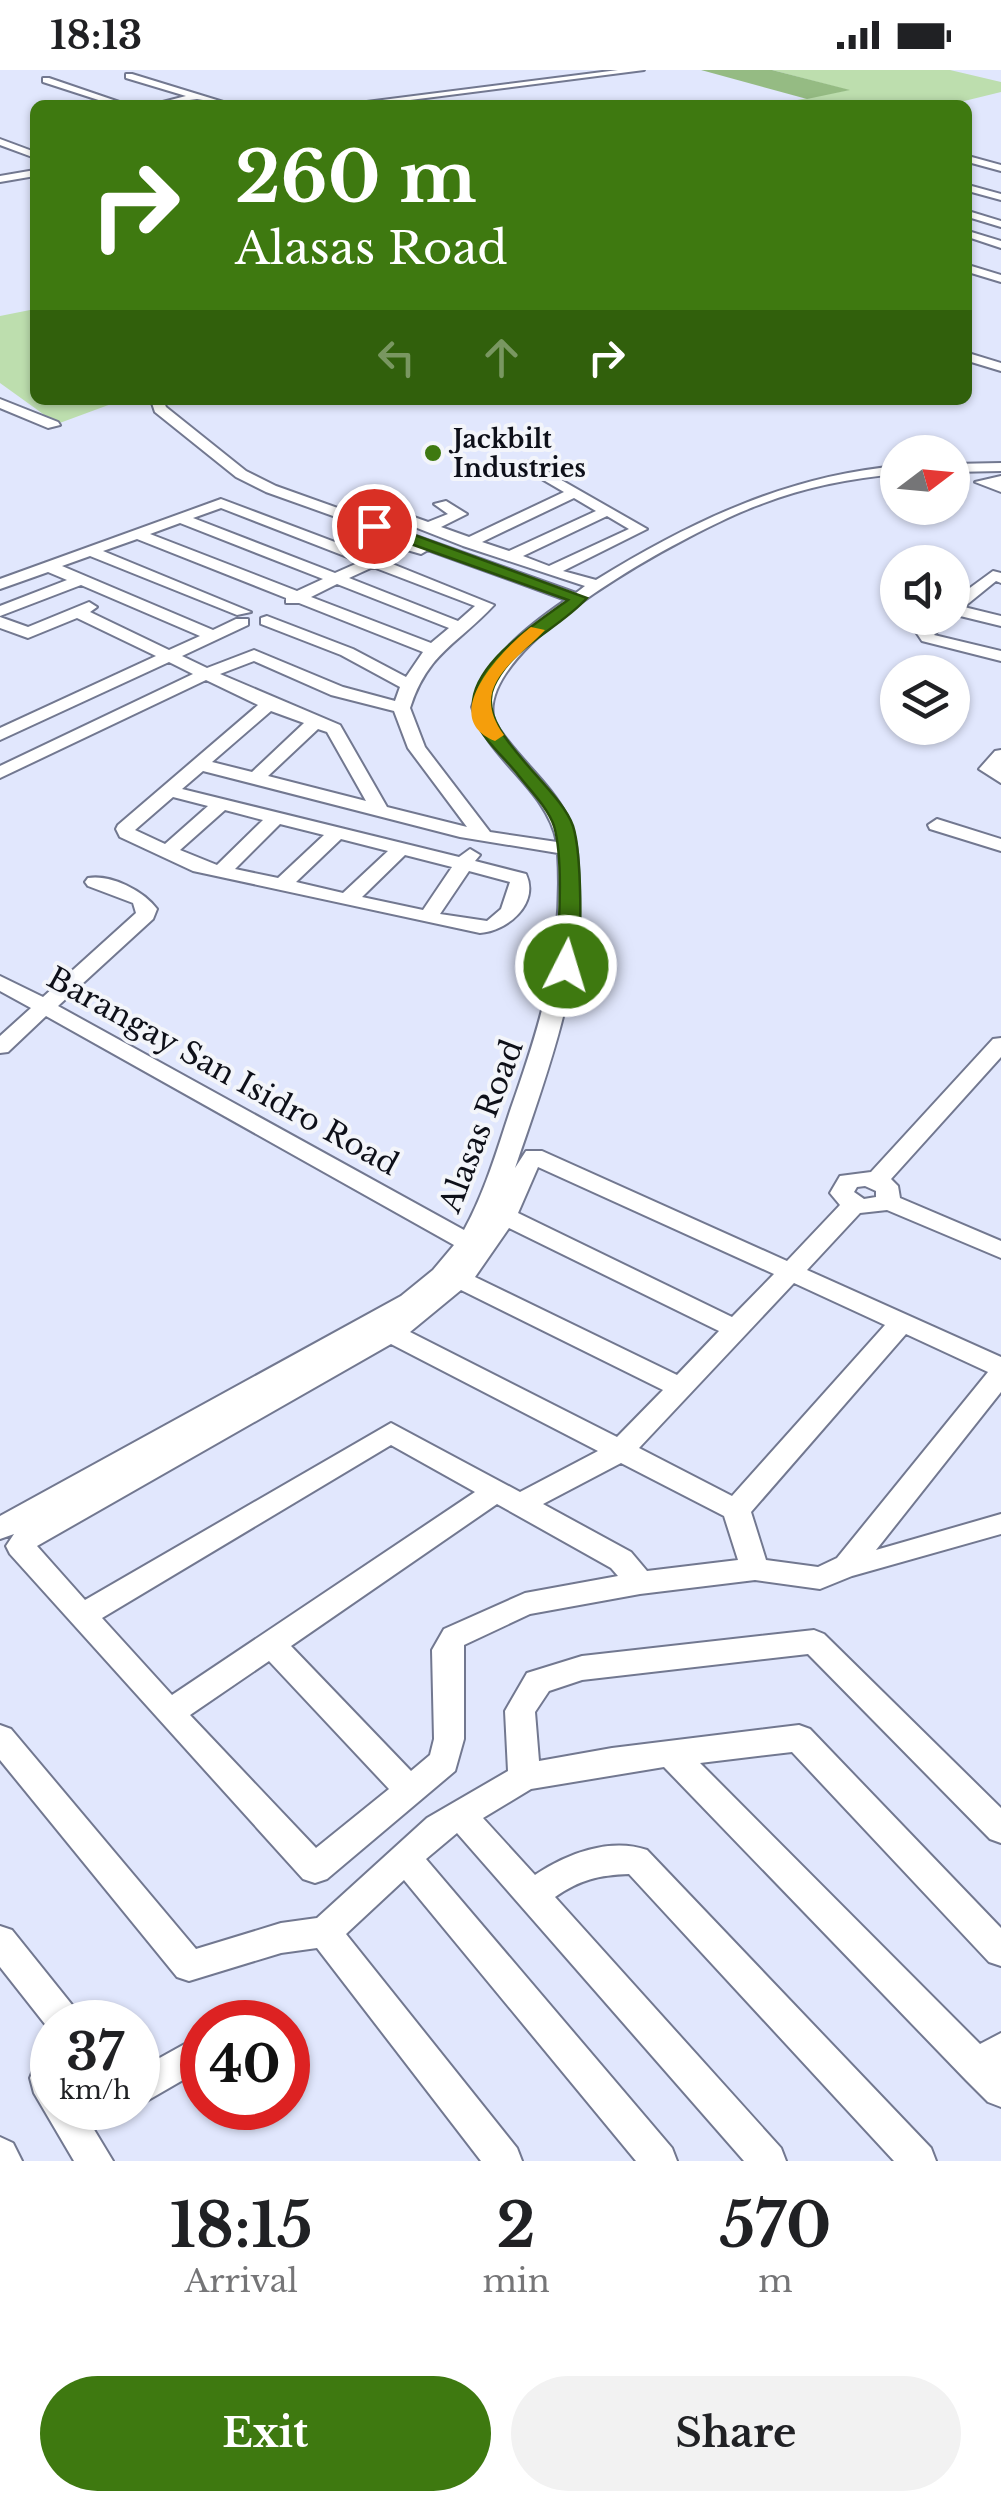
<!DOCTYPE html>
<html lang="en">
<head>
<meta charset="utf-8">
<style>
  :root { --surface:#fff; --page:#f2f2f2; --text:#202124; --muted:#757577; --accent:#3e7910 }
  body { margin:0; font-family:"Libre Baskerville",serif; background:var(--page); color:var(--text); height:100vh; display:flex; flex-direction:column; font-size:38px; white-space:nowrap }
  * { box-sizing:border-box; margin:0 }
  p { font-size:32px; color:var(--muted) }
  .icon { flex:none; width:55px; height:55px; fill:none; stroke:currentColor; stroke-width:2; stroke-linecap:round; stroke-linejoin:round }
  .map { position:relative; height:2091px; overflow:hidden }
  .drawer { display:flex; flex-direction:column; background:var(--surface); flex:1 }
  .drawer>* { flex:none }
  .hud { position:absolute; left:30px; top:30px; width:942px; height:305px; border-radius:15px; box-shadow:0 2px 8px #0004; background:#3e7910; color:#fff; overflow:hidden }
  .needle { width:65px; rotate:74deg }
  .tools { position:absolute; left:880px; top:365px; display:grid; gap:20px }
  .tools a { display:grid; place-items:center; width:90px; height:90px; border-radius:50%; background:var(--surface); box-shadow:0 2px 8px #0004; font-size:50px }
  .speed { position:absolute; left:30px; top:1930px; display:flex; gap:20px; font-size:50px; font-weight:700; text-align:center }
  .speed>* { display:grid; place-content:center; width:130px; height:130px; border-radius:50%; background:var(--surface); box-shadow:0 2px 8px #0004; line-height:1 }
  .speed small { font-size:25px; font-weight:400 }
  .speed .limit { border:15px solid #d22; background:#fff; color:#111 }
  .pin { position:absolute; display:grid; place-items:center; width:85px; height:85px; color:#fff; margin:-42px; border:5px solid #fff; border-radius:50%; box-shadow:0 2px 10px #0007 }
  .me { position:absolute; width:110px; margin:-55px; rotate:5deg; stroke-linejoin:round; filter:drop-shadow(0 0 8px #0008) }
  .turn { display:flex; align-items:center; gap:35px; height:210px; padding:0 40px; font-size:45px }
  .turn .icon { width:130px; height:130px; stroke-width:2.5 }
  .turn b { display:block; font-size:70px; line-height:85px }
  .lanes { display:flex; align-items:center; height:95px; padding:0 40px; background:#0003; justify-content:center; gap:50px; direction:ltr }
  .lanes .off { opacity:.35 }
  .eta { display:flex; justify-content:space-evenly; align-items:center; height:170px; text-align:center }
  .eta b { font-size:60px; font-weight:700; line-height:70px }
  .primary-button { display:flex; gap:20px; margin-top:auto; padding:20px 40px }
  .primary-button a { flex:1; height:115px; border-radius:60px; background:var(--accent); color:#fff; font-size:40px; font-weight:700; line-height:115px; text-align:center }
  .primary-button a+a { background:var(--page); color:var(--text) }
  .status { display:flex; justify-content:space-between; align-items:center; height:70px; padding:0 50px; background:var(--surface); direction:ltr }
  .status svg { height:28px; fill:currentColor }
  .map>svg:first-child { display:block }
  .green { fill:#bddeae }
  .forest { fill:#95bb83 }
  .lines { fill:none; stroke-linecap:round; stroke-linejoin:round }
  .minor-casing { stroke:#727890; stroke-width:4 }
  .minor { fill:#fff; fill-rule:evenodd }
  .route { fill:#3e7910; stroke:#284f0a; stroke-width:2.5 }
  .slow { fill:#f59e0b }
  .poi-dot { fill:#3e7910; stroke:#f3f5fa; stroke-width:4 }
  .labels { text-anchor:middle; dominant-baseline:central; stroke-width:8; stroke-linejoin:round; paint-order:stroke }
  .far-poi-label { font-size:25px; font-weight:bold; fill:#0e1019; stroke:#f3f5fa; text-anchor:start }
  .street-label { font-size:30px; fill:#0e1019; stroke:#f3f5fa }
</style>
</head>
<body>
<div class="status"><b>18:13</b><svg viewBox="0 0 49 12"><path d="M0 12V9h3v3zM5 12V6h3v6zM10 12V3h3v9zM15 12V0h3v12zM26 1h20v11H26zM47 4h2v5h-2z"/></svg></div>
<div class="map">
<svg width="1001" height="2091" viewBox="0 0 1001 2091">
  <rect width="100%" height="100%" fill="#e1e7fd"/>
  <path class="green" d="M772 0H950L1001 12V22L948 35H788L782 33 848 20Z
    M35 239V330H122L57 354 0 313V246Z"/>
  <path class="forest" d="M701 0H772L850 20 807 29Z"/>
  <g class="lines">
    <defs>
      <path id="minor" d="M618 0H644L371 35H343Z
        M126 4H132L233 35 197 29 151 35 186 26 126 8Z
        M43 8H49L128 35H114L43 12Z
        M0 69 35 82V88L0 75Z
        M968 86 1001 95V101L968 92Z
        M35 100V106L0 112V106Z
        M968 115 1001 124V130L968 121Z
        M968 141 1001 151V157L968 147Z
        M968 161 1001 171V178L968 167Z
        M968 195 1001 205V212L968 202Z
        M968 283 1001 293V301L968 291Z
        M0 329 58 352 60 355 48 358 0 338Z
        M151 330H163L166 337 246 401 276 416 576 523 585 516 463 476 351 432 363 429 428 452 448 444 434 434 446 431 467 444 441 457 469 467 564 422 516 394 528 391 647 459 563 501 596 510C690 452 786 406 898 396V404C850 408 801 418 756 436 695 459 472 575 494 651 514 686 550 711 568 748 578 769 578 793 579 816 582 914 546 1006 515 1098L526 1081H542L787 1191 840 1135 830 1123 840 1106 871 1102 993 969 1001 968V987L891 1109 898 1116 900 1128 1001 1171V1188L887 1140 860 1143 807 1200 1001 1287V1322L876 1480 1001 1444V1464L852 1506 820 1519 755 1510 640 1524 530 1544 464 1575V1669L455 1701 327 1809 315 1813 303 1809 10 1484 6 1476 14 1464 0 1469V1446L401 1226 433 1200 454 1175 46 946 8 982 0 983V966L31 938 0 921V906L43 927 136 843 133 833 88 816 85 812 88 808C111 804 144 821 157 839L153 849 58 936 464 1160C485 1122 497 1080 511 1038 542 950 564 878 558 783L460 767 203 701 182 719 459 787 470 779 480 785 475 791 526 804C540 834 507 861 480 863L193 801 120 767 116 759 118 755 258 635 206 610 0 708V696L193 604 169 592 0 670V658L156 586 77 548 28 568 0 558V547L28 557 89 532 97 537 90 542 169 580 200 566 81 515 0 546V536L67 510 48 502 0 519V509L221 429 372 486 403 471 266 422 236 407 155 342ZM574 428 596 441 509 481 482 472ZM221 438 360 492 335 503 193 448ZM607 446 629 459 549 496 523 486ZM180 453 323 509 297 521 150 464ZM137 469 286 528V533H299L423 582 406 607 353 579 267 546 261 548V554L341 585 400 617 395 631 343 617 254 580 207 598 182 586 248 555V549H236L213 560 62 496 90 486 237 545 251 542 103 481ZM407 480 421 484 428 480 566 530C525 558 487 588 472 637 487 690 546 717 557 772L490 762 425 677 410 638C428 582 458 574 494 535L385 491ZM373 497 475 536 458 551 349 508ZM337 514 449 558 431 573 311 527ZM254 591 331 625 394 641 408 678 467 757 387 737 340 655 220 604ZM271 641 304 653 252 702 212 692ZM318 659 327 662 366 731 268 706ZM173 727 208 736 165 774 135 760ZM225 740 263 750 217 795 180 780ZM280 754 324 765 278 808 235 799ZM341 769 388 781 343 823 296 812ZM405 785 452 797 423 840 362 827ZM469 801 510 812 501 839 487 851 440 844ZM538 1097 774 1204 732 1247 518 1143ZM865 1116 876 1121V1127L864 1129 854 1122 857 1117ZM509 1158 719 1261 677 1305 475 1207ZM794 1213 885 1255 732 1426 639 1378ZM461 1220 663 1320 617 1367 410 1262ZM906 1264 988 1302 837 1488 818 1497 766 1490 751 1442ZM391 1274 598 1381 520 1422 391 1353 85 1530 37 1476ZM391 1375 475 1422 172 1625 102 1548ZM621 1393 724 1446 738 1490 647 1501 631 1482 543 1434ZM497 1434 611 1498 618 1506 525 1523 444 1559 432 1580 434 1669 430 1685 411 1701 291 1576ZM269 1591 389 1719 316 1778 190 1645Z
        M1001 393V401L952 402V394Z
        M1001 406V422L975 412Z
        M993 501 1001 503V513L996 511 964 537 1001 546V556L952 544V531Z
        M933 548H950L934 565 1001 581V591L922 571 916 562Z
        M1001 680V713L979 699 995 681Z
        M937 749 1001 769V781L930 759 928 755Z
        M814 1560 824 1564 1001 1738V1773L990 1769 808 1584 582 1610 549 1621 535 1642 539 1691 612 1678 799 1655 810 1659 1001 1858V1896L989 1892 792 1682 700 1693 980 1974 1001 1963V2037L988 2032 966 2010 664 1697 531 1719 483 1748 535 1805C566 1784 610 1767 647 1780L931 2078 936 2091H894L629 1804C599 1805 579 1810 555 1827L781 2078 786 2091H744L457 1763 426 1789 672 2078 677 2091H636L404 1810 346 1864 517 2078 522 2091H481L317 1878 281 1883 189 1911 177 1907 0 1690V1655L11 1659 196 1879 281 1853 317 1848 427 1748 508 1701 505 1641 527 1603 582 1586Z
        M0 1856 12 1860 77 1941 82 1952H52V1963L0 1897Z
        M201 1965 202 1999 138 2036V2000Z
        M52 1978V2038H81L113 2091H74L34 2023 30 2008 40 1983Z
        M0 2067 13 2073 22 2091H0Z"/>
    </defs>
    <use href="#minor" class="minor-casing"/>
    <use href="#minor" class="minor"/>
  </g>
  <path class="route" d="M369 452H379L587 528C558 560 513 575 494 616 473 660 559 715 573 756 581 781 584 878 574 900H559L556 896C559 860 564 790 554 756 548 738 530 720 519 706 506 689 483 670 476 651 456 603 536 553 568 530L369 459Z"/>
  <path class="slow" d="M531 557 545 560C515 592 468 616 504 665L495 671C435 647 505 577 531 557Z"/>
  <circle class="poi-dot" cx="433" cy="383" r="10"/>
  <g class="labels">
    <g class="far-poi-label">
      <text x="453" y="369">Jackbilt<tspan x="453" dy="29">Industries</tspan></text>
    </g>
    <g class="street-label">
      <text transform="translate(223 1001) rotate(29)">Barangay San Isidro Road</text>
      <text transform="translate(481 1056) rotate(-69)">Alasas Road</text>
    </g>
  </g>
</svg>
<div class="tools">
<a><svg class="needle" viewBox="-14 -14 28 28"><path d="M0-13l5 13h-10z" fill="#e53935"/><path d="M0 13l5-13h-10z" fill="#757577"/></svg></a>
<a><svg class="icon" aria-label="sound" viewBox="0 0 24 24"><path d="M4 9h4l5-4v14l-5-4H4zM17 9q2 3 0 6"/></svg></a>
<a><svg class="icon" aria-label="layers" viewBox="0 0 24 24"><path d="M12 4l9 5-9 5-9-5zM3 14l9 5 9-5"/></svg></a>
</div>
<div class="speed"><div>37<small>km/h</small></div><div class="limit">40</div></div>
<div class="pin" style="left:374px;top:456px;background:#d93025"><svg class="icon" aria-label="arrive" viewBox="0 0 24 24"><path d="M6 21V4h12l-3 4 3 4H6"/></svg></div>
<svg class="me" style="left:566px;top:896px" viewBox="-20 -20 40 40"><circle r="17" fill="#3e7910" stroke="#fff" stroke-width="3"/><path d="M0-11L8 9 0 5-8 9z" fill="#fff"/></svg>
<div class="hud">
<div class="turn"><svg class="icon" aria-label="right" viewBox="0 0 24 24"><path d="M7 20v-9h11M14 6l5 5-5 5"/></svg><div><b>260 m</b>Alasas Road</div></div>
<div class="lanes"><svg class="icon off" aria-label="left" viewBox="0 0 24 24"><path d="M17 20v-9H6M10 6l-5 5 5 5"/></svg><svg class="icon off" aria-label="ahead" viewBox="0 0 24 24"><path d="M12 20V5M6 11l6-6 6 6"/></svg><svg class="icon" aria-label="right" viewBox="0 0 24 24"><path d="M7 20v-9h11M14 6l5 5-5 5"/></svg></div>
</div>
</div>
<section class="drawer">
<div class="eta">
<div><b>18:15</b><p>Arrival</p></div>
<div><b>2</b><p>min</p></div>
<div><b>570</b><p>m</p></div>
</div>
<div class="primary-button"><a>Exit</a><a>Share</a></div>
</section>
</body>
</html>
